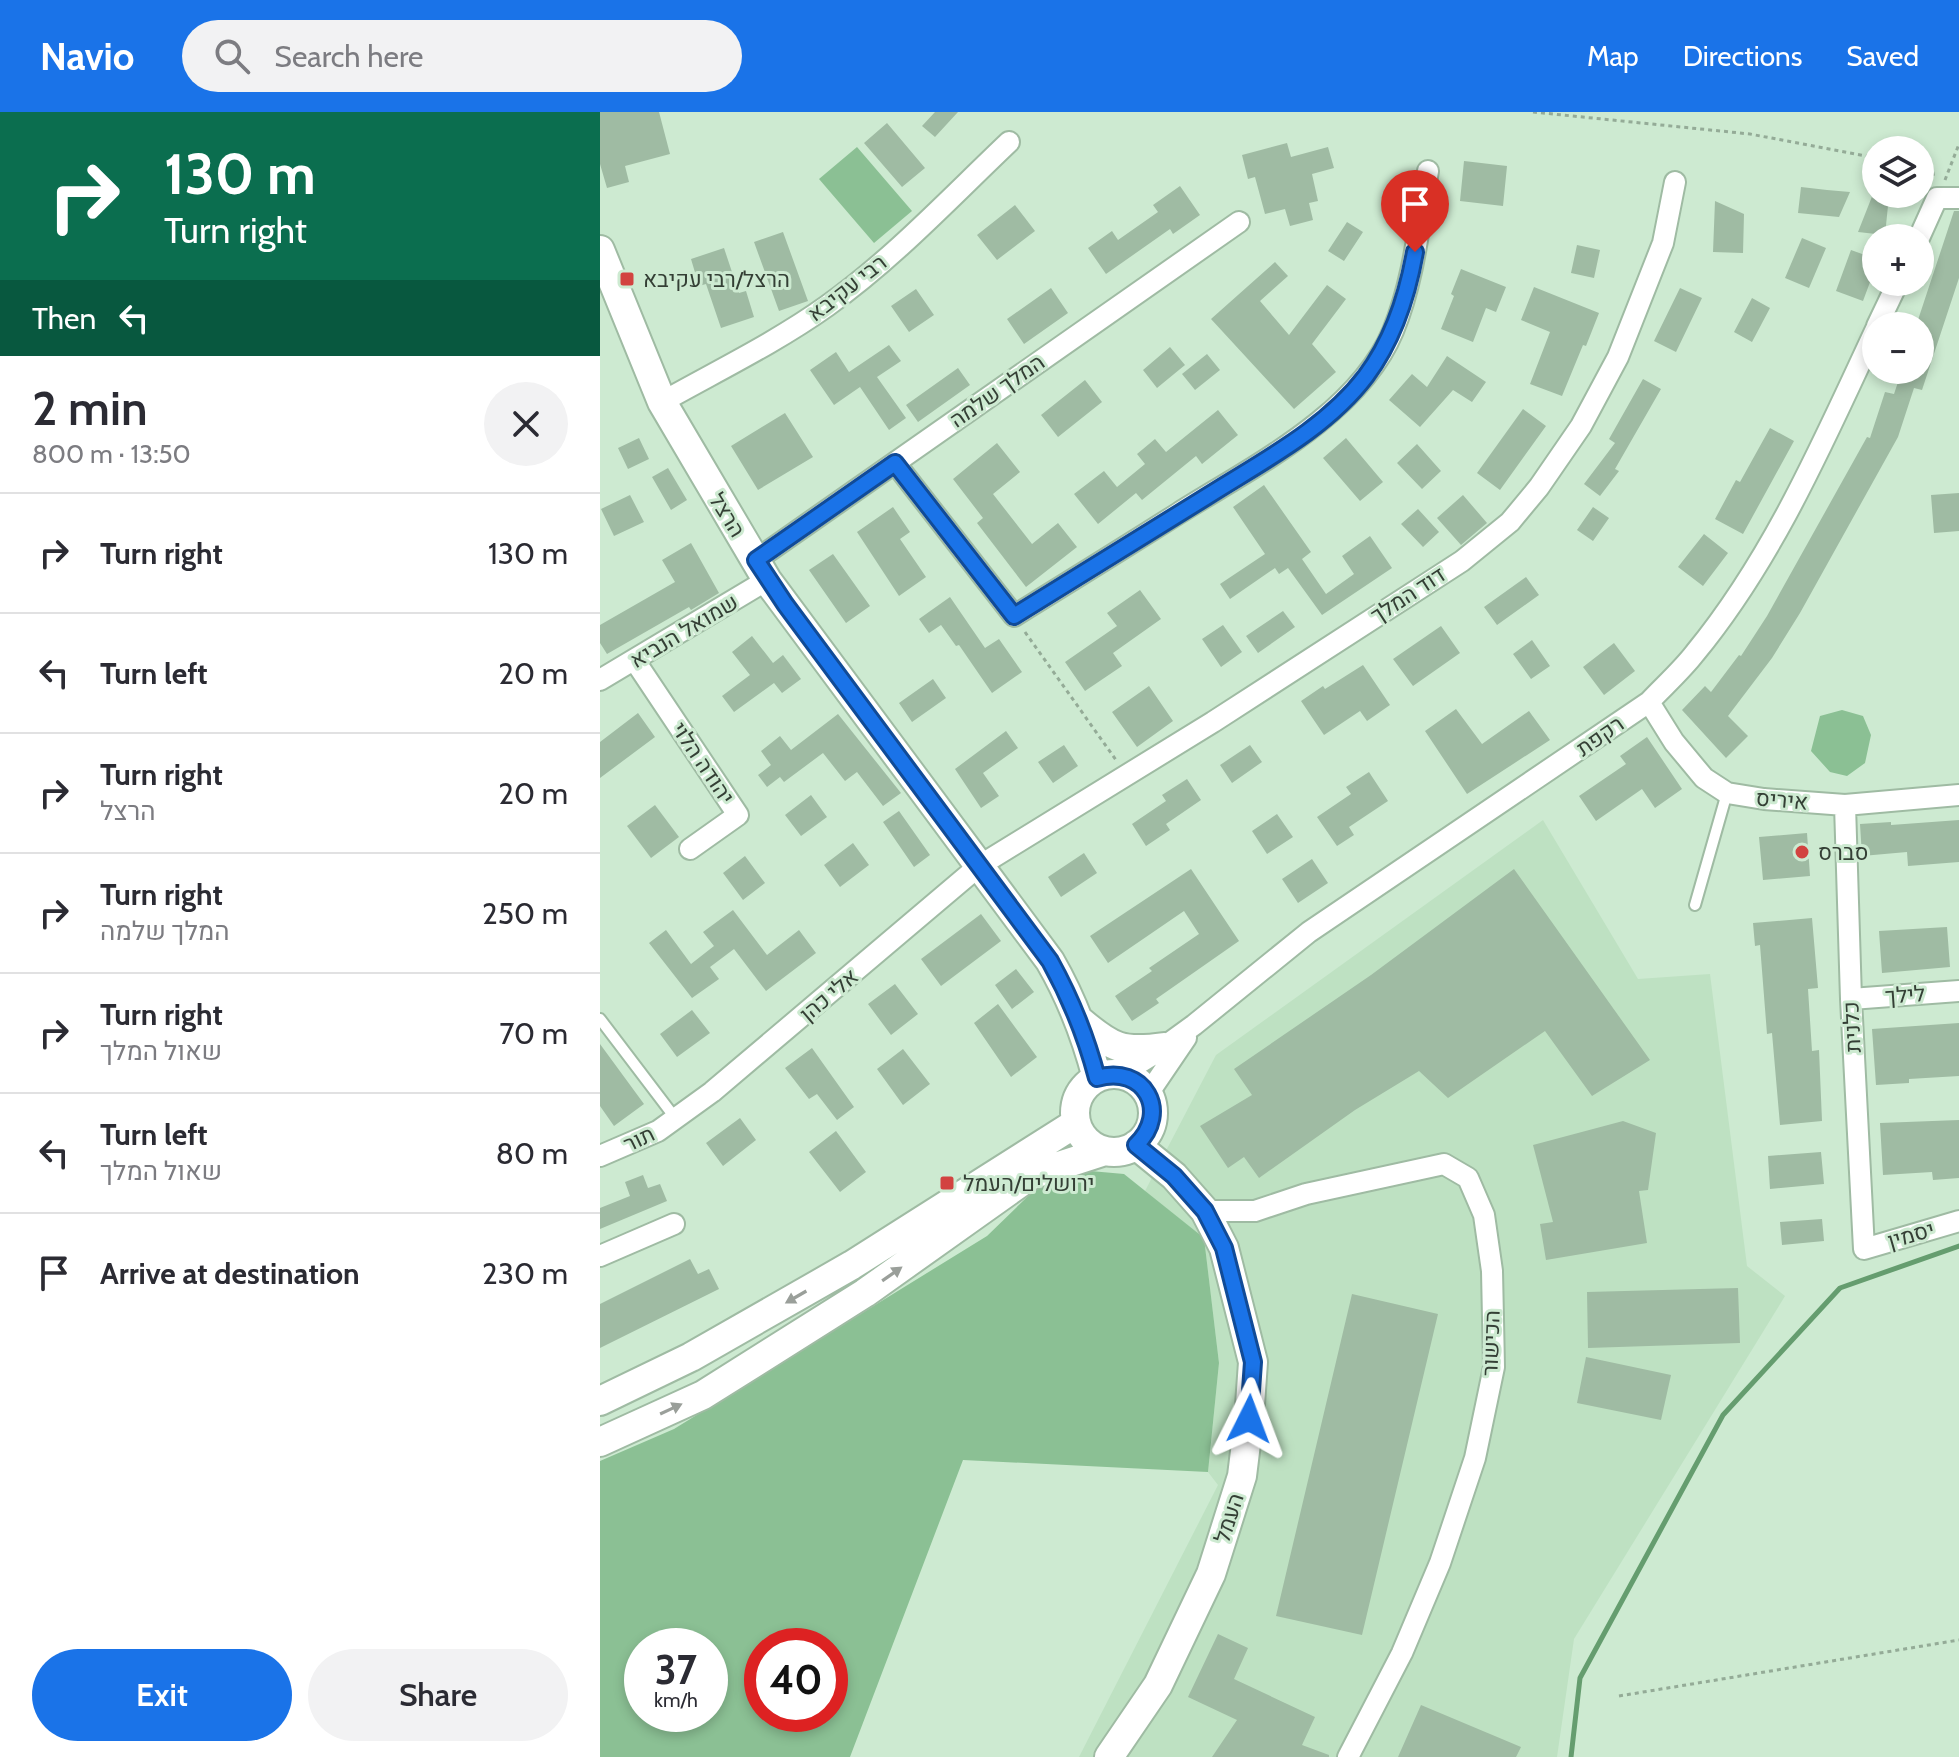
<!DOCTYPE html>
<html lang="en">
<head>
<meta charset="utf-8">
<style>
  :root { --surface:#fff; --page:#f2f2f3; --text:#2b2b33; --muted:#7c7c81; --line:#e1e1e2; --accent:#1a73e8 }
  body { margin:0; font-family:Cabin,Heebo,sans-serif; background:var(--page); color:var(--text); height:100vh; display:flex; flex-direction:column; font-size:30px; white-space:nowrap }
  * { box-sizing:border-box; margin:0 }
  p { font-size:26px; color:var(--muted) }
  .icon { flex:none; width:44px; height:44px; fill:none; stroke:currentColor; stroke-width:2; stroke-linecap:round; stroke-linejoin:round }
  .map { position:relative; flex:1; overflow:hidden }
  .details { display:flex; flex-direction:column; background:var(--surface); width:600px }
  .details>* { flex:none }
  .guide { background:#0b6e4f; color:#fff; overflow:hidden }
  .fabs { position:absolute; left:1262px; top:24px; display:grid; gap:16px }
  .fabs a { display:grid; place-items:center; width:72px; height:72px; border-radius:50%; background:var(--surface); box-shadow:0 4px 12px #0003; font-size:40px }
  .speed { position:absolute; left:24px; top:1516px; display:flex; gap:16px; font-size:40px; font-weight:700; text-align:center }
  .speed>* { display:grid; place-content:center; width:104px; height:104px; border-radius:50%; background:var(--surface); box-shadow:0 4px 12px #0003; line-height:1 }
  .speed small { font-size:20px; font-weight:400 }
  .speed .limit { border:12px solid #d22; background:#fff; color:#111 }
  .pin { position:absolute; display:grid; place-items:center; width:68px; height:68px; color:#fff; margin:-82px -34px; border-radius:50% 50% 50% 0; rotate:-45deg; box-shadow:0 0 8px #0007 }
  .pin .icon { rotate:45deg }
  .me { position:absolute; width:88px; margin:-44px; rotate:3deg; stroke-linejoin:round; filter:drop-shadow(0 0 6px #0008) }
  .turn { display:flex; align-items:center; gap:28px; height:168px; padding:0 32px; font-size:36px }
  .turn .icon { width:104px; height:104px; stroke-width:2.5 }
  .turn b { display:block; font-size:56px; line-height:68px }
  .then { display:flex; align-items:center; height:76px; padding:0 32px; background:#0003; gap:16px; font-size:30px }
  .round { display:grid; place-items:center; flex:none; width:84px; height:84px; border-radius:42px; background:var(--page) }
  .headline { display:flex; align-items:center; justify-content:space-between; height:136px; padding:0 32px }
  h1 { font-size:48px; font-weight:600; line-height:60px }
  .primary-button { display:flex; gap:16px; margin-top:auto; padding:16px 32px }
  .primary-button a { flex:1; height:92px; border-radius:48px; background:var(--accent); color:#fff; font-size:32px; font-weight:600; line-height:92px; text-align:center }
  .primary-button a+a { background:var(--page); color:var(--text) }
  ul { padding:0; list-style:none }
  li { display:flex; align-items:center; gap:24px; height:120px; padding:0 32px; border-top:2px solid var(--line) }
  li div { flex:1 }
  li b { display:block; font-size:30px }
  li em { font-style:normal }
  header { display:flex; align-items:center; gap:48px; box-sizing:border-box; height:112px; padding:0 40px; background:var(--accent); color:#fff }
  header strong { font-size:38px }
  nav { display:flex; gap:44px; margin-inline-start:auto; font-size:28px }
  .search { width:560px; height:72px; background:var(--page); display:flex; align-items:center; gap:20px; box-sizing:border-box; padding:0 28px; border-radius:44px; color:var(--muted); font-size:30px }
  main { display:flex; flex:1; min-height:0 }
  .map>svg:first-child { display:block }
  .built { fill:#bee1c2 }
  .green { fill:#8bc094; fill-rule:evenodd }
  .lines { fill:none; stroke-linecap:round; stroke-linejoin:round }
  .stream { stroke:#659d6f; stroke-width:5 }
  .building { fill:#9fbba3 }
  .lane-casing { stroke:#9fbba3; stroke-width:14 }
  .street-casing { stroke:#9fbba3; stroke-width:24 }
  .secondary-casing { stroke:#9fbba3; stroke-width:32 }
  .path { stroke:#94ab97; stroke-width:3; stroke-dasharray:4 4; stroke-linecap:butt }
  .lane { stroke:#fff; stroke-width:10 }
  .street { stroke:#fff; stroke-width:20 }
  .secondary { stroke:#fff; stroke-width:28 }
  .oneway { fill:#9a9f9a }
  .route-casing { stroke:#114b97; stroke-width:20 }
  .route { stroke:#1a73e8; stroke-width:14 }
  .poi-dot { fill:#d24340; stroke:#cdead1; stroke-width:3 }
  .labels { text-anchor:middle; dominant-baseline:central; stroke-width:6; stroke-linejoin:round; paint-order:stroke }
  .poi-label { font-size:22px; fill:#343f35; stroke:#cdead1; text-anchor:start }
  .street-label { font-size:22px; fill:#343f35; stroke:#cdead1 }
</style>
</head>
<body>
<header>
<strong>Navio</strong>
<div class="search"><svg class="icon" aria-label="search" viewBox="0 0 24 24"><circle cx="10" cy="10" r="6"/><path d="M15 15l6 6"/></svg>Search here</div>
<nav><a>Map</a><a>Directions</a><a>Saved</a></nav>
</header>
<main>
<section class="details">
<div class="guide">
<div class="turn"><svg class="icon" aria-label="right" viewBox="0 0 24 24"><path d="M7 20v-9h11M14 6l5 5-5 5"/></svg><div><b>130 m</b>Turn right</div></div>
<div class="then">Then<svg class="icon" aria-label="left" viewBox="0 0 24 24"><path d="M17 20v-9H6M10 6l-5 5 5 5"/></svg></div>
</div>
<div class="headline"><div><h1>2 min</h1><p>800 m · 13:50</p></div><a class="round"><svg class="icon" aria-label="close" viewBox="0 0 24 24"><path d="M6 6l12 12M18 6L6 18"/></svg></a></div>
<ul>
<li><svg class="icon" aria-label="right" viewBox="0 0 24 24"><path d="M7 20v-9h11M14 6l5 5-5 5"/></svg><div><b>Turn right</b></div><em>130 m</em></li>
<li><svg class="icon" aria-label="left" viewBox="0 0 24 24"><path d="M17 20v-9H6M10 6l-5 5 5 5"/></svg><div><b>Turn left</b></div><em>20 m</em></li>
<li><svg class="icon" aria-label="right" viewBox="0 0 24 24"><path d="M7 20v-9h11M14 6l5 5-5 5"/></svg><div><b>Turn right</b><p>הרצל</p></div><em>20 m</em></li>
<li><svg class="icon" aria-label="right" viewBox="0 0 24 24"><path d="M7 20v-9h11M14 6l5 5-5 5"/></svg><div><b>Turn right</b><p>המלך שלמה</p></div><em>250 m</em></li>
<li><svg class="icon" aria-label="right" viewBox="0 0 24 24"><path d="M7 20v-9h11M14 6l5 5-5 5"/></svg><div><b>Turn right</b><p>שאול המלך</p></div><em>70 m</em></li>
<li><svg class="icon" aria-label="left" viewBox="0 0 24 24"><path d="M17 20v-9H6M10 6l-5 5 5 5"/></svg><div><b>Turn left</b><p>שאול המלך</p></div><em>80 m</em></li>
<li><svg class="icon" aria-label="arrive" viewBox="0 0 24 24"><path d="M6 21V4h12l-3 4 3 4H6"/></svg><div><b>Arrive at destination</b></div><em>230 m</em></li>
</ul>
<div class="primary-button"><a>Exit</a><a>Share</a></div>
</section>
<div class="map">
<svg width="1359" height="1645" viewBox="0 0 1359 1645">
  <rect width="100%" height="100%" fill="#cdead1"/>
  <path class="built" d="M943 708 1038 867 1110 862 1147 1154 1185 1184 974 1527 957 1645H479L618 1373 608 1360 619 1251 604 1127 545 1079 616 943Z"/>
  <path class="green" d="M257 35 312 99 274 131 219 67Z
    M1242 598 1263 604 1271 623 1265 651 1247 664 1230 660 1211 639 1220 604Z
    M457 1056 524 1062 604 1126 619 1251 608 1360 363 1348 250 1645H0V1349L74 1317 387 1124ZM42 1534H110V1602H42ZM162 1534H230V1602H162Z"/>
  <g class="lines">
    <path class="stream" d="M971 1645 980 1566 1123 1303 1240 1176 1359 1134"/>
  </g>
  <path class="building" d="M0 0H59L70 42 25 54 29 70 7 76 0 52Z
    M335 0H358L335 25 322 14Z
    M287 11 325 56 302 75 264 31Z
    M687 31 691 45 728 35 734 56 712 62 718 89 709 91 713 108 690 114 685 97 665 102 655 65 648 67 642 43Z
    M864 49 907 54 903 94 860 89Z
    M580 74 600 103 573 122 570 117 506 162 488 136 512 119 518 128 558 100 553 93Z
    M1201 75 1227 78 1250 80 1239 105 1198 101Z
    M1273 82 1289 84 1285 123 1258 120Z
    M1115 89 1144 102 1143 141 1113 140Z
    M415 93 435 119 397 148 377 123Z
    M1354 99H1359V166L1322 278 1314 276 1298 325 1200 501 1172 546 1128 604 1148 624 1126 646 1082 598 1105 574 1111 580 1139 543 1141 544 1167 504 1267 325 1270 326 1285 280 1294 282 1302 258H1320V214H1316Z
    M747 110 763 120 744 149 728 139Z
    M183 120 208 189 179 199 154 130Z
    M1202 126 1226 136 1209 176 1185 166Z
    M977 133 1000 138 994 166 971 161Z
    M124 136 139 181 146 179 154 205 121 216 106 172 99 174 91 147Z
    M1251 138 1276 147V154L1263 189 1236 179Z
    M675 150 688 164 660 189 689 223 727 173 746 187 712 232 736 260 694 297 611 207Z
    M861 157 906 175 896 200 886 196 873 230 841 217 854 184 851 182Z
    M934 175 999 201 986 234 983 233 962 284 930 272 950 220 921 208Z
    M451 176 468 201 424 232 407 207Z
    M1080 176 1102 186 1076 240 1054 229Z
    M316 177 334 203 309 220 291 194Z
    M1152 186 1170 196 1152 230 1134 220Z
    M289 233 301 249 277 265 306 306 289 318 260 275 234 293 210 258 236 240 249 260Z
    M570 235 585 253 557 276 543 258Z
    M607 242 620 258 595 278 582 262Z
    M847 244 886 270 872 290 853 278 820 315 789 288 812 262 827 275Z
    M358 256 370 273 318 310 306 293Z
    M1043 267 1061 277 1015 357 1019 359 1000 384 984 372 1015 331 1009 327Z
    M485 268 502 290 458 325 441 303Z
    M923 297 946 314 900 378 877 361Z
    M618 298 638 323 602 352 596 344 542 388 536 381 498 412 474 382 504 359 517 375 545 352 537 342 555 327 566 340Z
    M185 301 213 345 158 378 131 334Z
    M1170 316 1194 329 1143 422 1115 407 1136 368 1140 370Z
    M39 326 49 347 28 357 18 336Z
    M746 326 783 370 760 389 723 346Z
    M397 331 420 360 393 382 432 432 458 411 477 435 426 475 377 411 383 406 353 367Z
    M817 332 841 359 822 377 797 351Z
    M68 356 87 388 71 398 52 365Z
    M664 373 711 440 702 447 726 482 754 462 742 444 770 424 792 456 722 503 688 456 679 462 675 456 630 487 620 472 665 442 633 395Z
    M1359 381V419L1334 421 1331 383Z
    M30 383 44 410 14 424 1 397Z
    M863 383 887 411 861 433 837 406Z
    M293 395 310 420 300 427 326 465 299 484 257 420Z
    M993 395 1009 406 993 429 977 418Z
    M818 397 839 420 823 435 801 412Z
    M1104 422 1128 441 1103 474 1078 455Z
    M91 431 119 481 91 498 89 495 7 542 0 531V513L75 470 62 448Z
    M233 442 270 494 246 511 209 458Z
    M926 465 939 483 897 513 884 495Z
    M540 478 561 507 513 541 522 554 485 579 465 550 517 514 507 501Z
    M350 485 385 536 399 527 422 560 392 581 359 533 356 534 341 513 329 521 319 507Z
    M683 499 695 515 658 541 646 524Z
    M623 513 642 540 621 555 602 527Z
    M841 514 860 541 813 574 793 547Z
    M152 524 173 551 183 543 201 567 182 581 174 571 134 600 122 584 150 563 132 540Z
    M932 528 950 554 931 567 913 542Z
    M1014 531 1035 559 1004 583 983 555Z
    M763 553 790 593 767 609 760 599 724 623 701 589 723 574 725 577Z
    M333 567 346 586 312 610 299 591Z
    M549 574 573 609 537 635 512 600Z
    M856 597 882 632 929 599 950 628 867 682 825 619Z
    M38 601 55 625 0 666V630Z
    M238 602 301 681 283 694 257 660 245 669 223 641 184 670 180 665 167 675 158 663 171 653 161 639 180 624 191 638Z
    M406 619 418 636 383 661 399 684 381 696 355 657Z
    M1047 625 1082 677 1055 696 1042 677 996 709 979 684 1026 652 1020 644Z
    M464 633 478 654 453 671 438 650Z
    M650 633 662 650 632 671 620 653Z
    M769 660 788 689 749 715 754 723 737 734 717 705 751 682 746 675Z
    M587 667 601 688 566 712 570 718 546 734 532 712 566 689 562 683Z
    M211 683 227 705 201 724 185 703Z
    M55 693 79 725 51 746 27 714Z
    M299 699 330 743 314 755 283 710Z
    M677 702 693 725 667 742 652 719Z
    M1359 708V750L1308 754 1307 740 1262 744 1260 712 1291 710V713Z
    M1207 721 1210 764 1163 768 1159 725Z
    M253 731 269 753 240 775 224 753Z
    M484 741 497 761 461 785 448 765Z
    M145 744 165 771 143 788 123 761Z
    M712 747 728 771 698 791 682 767Z
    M591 757 639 829 556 887 559 891 532 909 515 884 552 859 549 856 599 822 584 799 508 851 490 824Z
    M914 757 1050 948 992 984 945 919 848 986 819 959 755 998 659 1066 644 1045 628 1056 600 1014 652 983 634 957 771 863Z
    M133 798 167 843 199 818 216 841 166 879 134 837 110 855 119 867 92 886 49 831 66 818 91 852 114 834 103 820Z
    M381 802 401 829 341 874 321 847Z
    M1212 806 1218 876 1208 877 1212 939 1219 938 1222 1009 1180 1013 1172 921 1167 922 1160 833 1155 834 1153 811Z
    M1347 815 1350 855 1282 861 1279 819Z
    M416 857 434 880 412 897 395 873Z
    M295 872 318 902 291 923 268 892Z
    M398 892 437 945 411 965 374 911Z
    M92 898 110 921 77 945 60 922Z
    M1359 911V964L1309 967V971L1276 973 1272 917Z
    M0 932 44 992 14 1014 0 994Z
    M212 936 254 995 237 1008 217 982 209 987 185 956Z
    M303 937 330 972 303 993 277 957Z
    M140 1006 156 1028 123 1054 106 1031Z
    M1359 1008V1066L1333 1068 1332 1060 1283 1063 1280 1011Z
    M1023 1009 1056 1021 1048 1078 1039 1079 1047 1131 946 1148 940 1112 953 1110 933 1033Z
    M236 1019 266 1060 240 1080 209 1040Z
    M1221 1040 1224 1072 1170 1077 1168 1044Z
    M43 1063 48 1076 60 1072 67 1089 0 1117V1096L30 1084 25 1070Z
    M1222 1107 1224 1129 1182 1133 1180 1110Z
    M90 1147 98 1162 109 1157 119 1177 0 1236V1192Z
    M1138 1176 1140 1231 988 1236 987 1180Z
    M752 1182 838 1202 762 1523 676 1504Z
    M986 1245 1071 1263 1061 1308 977 1291Z
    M618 1522 648 1536 634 1567 715 1605 702 1633 729 1643V1645H612L637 1608 588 1585Z
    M821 1593 921 1635 916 1645H798Z"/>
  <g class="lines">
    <defs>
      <path id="lane" d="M1095 793 1127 681
        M0 907 76 1007"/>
      <path id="street" d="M1319 126 1337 86H1359
        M1277 214 1298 170
        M62 290C117 259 175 231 227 194 293 147 350 86 409 30
        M295 351 414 504C469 470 524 436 579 401 652 355 758 303 793 219 814 168 819 112 828 59
        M156 448 639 110
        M35 549 138 703 90 737
        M0 568 167 468
        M1049 590 1074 630 1104 666 1127 681 1164 687 1245 693 1359 683
        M1245 693 1251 887 1264 1137 1359 1109
        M1251 887 1359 879
        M520 963 554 942 594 913 709 820 1049 590C1064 574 1082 558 1095 541 1174 445 1224 328 1276 217
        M548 982 586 926
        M0 1044 58 1019 112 980 379 754 613 610 862 449 910 410 939 375 981 314 1018 245 1063 131 1075 70
        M605 1099H655L706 1082 844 1052 868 1066 884 1103 892 1159 894 1255 875 1346 840 1451 802 1541 748 1645
        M0 1144 74 1112"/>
      <path id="secondary" d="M0 138 62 290 167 468 450 849C472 887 486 924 497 966
        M480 909C512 936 522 941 564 935
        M475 1001a39 39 0 1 1 78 0a39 39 0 1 1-78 0Z
        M0 1289 91 1245 252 1153 476 1011
        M0 1330 103 1283 265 1181 431 1063 505 1039
        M509 1645 558 1573 611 1462 642 1364 649 1307 653 1250 624 1136 605 1099 574 1064 536 1033"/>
    </defs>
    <use href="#lane" class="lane-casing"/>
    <use href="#street" class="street-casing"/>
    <use href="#secondary" class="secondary-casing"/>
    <path class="path" d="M933 0 1150 22 1276 46
      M1320 54 1332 56 1334 67
      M1345 68 1359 32
      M425 520 516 648
      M470 990 476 975
      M1019 1584 1359 1528"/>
    <use href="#lane" class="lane"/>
    <use href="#street" class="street"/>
    <use href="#secondary" class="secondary"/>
  </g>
  <defs><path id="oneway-solid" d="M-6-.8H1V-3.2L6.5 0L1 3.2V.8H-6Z" transform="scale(2)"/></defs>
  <g class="oneway">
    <use href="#oneway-solid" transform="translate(292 1162) rotate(-35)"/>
    <use href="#oneway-solid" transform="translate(196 1185) rotate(150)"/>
    <use href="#oneway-solid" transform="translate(71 1297) rotate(-25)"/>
  </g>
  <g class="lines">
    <defs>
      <path id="route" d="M649 1307 653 1250 624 1136 605 1099 574 1064 536 1033C571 1000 544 952 497 966 486 924 471 887 450 849L185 492 156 448 295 351 414 504C478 464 542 424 606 385 661 350 726 317 766 264 793 228 807 185 815 140"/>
    </defs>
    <use href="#route" class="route-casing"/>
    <use href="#route" class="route"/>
  </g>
  <g class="poi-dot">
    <rect x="19" y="159" width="16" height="16" rx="4"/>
    <circle cx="1202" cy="740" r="8"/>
    <rect x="339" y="1063" width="16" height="16" rx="4"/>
  </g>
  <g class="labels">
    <g class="poi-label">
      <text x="43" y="167">הרצל/רבי עקיבא</text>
      <text x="1218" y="740">סברס</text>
      <text x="363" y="1071">ירושלים/העמל</text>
    </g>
    <g class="street-label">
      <text transform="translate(247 176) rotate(-38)">רבי עקיבא</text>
      <text transform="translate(397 279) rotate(-35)">המלך שלמה</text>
      <text transform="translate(127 403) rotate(58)">הרצל</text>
      <text transform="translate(808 483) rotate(-33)">דוד המלך</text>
      <text transform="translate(84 519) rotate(-31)">שמואל הנביא</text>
      <text transform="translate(1000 624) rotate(-35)">רקפת</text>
      <text transform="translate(103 651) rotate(56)">יהודה הלוי</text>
      <text transform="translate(1182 688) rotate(5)">איריס</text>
      <text transform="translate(229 883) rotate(-40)">אלי כהן</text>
      <text transform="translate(1305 883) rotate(-4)">לילך</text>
      <text transform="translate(1252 915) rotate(-93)">כלנית</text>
      <text transform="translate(39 1027) rotate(-26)">תור</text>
      <text transform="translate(1311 1123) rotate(-16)">יסמין</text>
      <text transform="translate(891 1231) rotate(-88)">הכישור</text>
      <text transform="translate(629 1406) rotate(-72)">העמל</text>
    </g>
  </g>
</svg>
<div class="fabs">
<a><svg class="icon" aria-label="layers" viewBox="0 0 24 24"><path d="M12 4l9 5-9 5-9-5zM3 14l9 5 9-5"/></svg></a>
<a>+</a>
<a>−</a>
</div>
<div class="speed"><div>37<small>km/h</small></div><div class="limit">40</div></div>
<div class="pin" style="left:815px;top:140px;background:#d93025"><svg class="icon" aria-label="arrive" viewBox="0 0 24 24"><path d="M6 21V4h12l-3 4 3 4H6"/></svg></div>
<svg class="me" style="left:649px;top:1307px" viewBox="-20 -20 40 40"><path d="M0-17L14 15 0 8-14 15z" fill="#1a73e8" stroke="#fff" stroke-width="4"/></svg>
</div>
</main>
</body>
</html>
